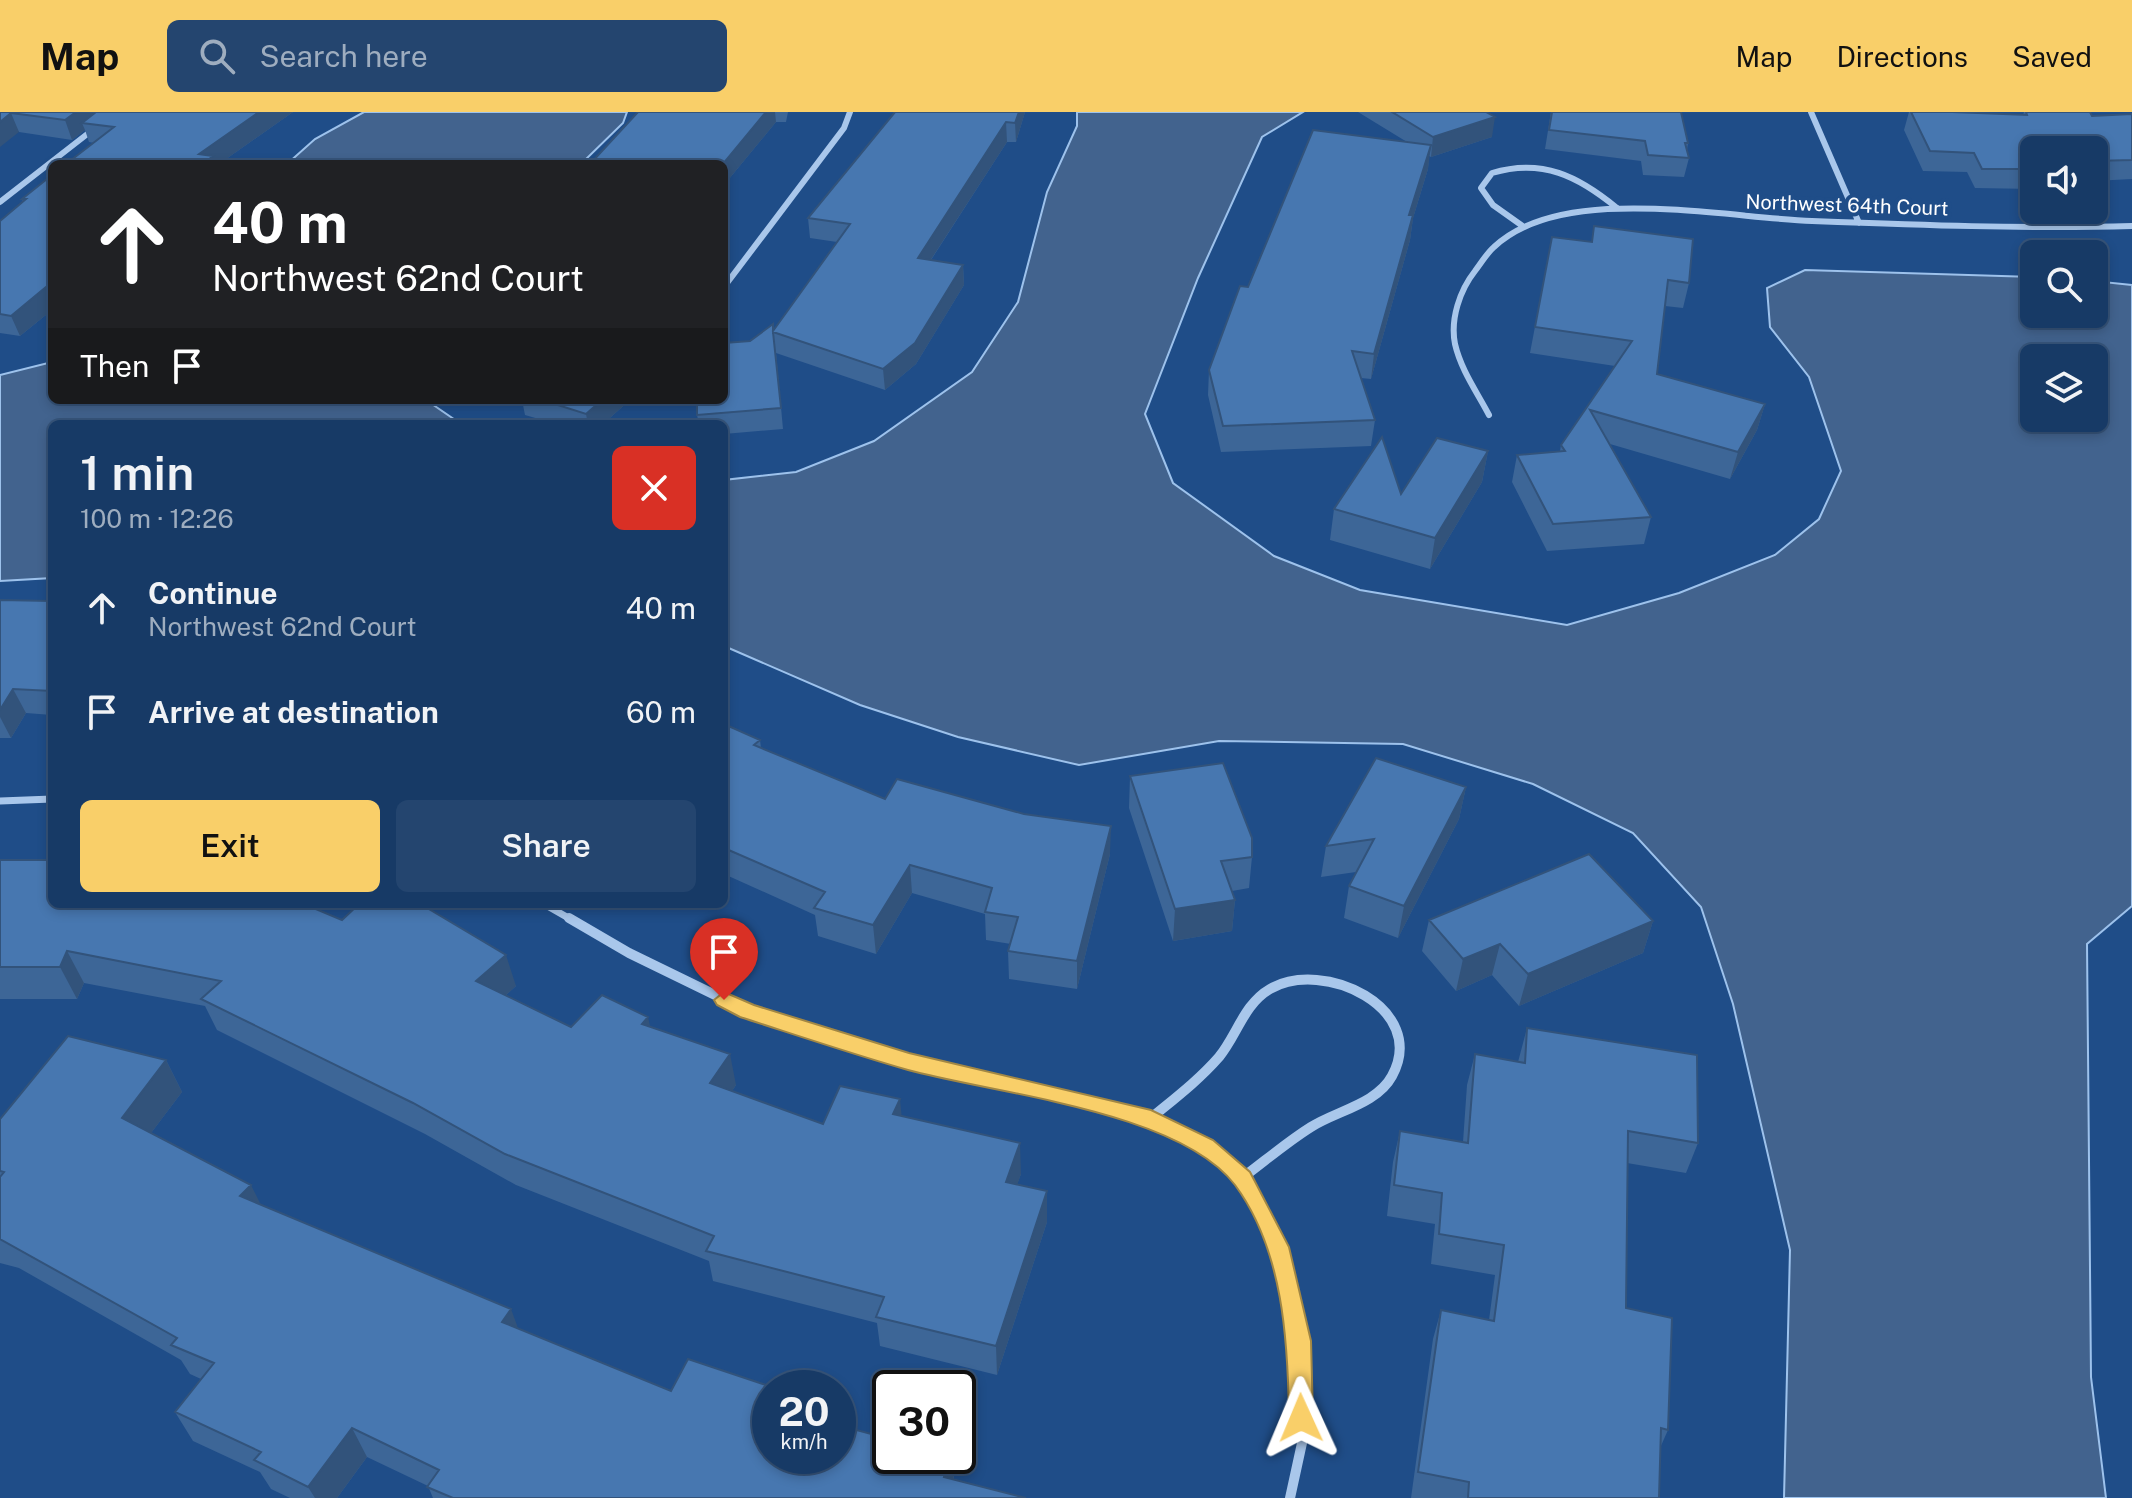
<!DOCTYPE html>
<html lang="en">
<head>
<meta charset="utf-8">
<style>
  :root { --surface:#173a66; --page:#24456f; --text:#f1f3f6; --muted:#9eadbf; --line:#36547a; --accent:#f9cf69 }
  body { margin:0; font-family:"Public Sans",sans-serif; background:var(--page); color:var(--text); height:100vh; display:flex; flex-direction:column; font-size:30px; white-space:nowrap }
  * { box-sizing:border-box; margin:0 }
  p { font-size:26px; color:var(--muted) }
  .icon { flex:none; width:44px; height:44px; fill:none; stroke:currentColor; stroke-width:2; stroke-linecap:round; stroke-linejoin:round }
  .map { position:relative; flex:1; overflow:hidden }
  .side { position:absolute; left:48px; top:308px; width:680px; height:488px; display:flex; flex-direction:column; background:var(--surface); border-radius:12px; box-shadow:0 4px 12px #0003,0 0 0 2px var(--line) }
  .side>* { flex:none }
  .top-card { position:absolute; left:48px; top:48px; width:680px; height:244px; border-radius:12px; box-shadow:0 4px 12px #0003,0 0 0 2px var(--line); background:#202124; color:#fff; overflow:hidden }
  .buttons { position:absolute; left:2020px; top:24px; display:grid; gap:16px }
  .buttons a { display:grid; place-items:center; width:88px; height:88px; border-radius:12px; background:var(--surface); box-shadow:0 4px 12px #0003,0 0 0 2px var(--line); font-size:40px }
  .speed { position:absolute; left:752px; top:1258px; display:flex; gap:16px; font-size:40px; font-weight:700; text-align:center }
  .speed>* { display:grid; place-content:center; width:104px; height:104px; border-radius:50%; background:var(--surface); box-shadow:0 4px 12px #0003,0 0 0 2px var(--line); line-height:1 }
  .speed small { font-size:20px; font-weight:400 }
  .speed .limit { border:4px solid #111; border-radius:12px; background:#fff; color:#111 }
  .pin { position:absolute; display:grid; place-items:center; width:68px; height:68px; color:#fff; margin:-82px -34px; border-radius:50% 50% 50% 0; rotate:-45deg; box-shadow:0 0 8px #0007 }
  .pin .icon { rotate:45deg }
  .me { position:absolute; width:88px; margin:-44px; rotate:359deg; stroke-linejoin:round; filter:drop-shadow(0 0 6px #0008) }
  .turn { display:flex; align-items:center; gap:28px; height:168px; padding:0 32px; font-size:36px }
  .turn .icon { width:104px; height:104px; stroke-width:2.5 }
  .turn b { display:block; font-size:56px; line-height:68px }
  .then { display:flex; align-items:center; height:76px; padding:0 32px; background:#0003; gap:16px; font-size:30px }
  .round { display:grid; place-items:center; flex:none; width:84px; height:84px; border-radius:12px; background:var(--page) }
  .overview { display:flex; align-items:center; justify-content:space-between; height:136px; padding:0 32px }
  h1 { font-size:48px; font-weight:600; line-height:60px }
  .cta { display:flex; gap:16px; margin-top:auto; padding:16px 32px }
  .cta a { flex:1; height:92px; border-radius:12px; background:var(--accent); color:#111; font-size:32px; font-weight:600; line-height:92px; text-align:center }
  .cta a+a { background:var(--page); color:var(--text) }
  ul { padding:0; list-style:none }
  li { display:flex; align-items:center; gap:24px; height:104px; padding:0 32px }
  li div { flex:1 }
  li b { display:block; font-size:30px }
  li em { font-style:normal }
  header { display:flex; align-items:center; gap:48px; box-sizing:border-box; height:112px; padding:0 40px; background:var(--accent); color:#111 }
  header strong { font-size:38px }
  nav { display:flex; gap:44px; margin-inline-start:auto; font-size:28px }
  .search { width:560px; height:72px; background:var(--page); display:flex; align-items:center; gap:20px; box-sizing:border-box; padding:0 28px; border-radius:12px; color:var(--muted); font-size:30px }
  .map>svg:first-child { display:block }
  .water { fill:#42638e; stroke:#9dc2ec; stroke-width:2; fill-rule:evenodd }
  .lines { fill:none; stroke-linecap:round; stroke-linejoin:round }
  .street-far2 { stroke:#a9c7eb; stroke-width:6 }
  .street-far1 { stroke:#a9c7eb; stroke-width:7 }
  .street { stroke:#a9c7eb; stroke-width:10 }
  .wall { fill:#3d6697 }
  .shaded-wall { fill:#32537b }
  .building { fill:#4777b0; stroke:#32537b; stroke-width:2 }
  .route { fill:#f9cf69; stroke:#a28744; stroke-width:2 }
  .labels { text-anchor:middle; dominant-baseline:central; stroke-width:8; stroke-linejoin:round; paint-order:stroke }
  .far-street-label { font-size:20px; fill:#fff; stroke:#1f4d88 }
</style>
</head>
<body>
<header>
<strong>Map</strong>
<div class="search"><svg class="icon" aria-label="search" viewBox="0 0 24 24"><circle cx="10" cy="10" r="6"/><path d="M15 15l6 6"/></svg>Search here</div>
<nav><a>Map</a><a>Directions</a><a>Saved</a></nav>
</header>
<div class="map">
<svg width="2132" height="1386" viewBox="0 0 2132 1386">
  <rect width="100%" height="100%" fill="#1f4d88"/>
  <path class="water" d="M364 0H627L623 11 581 52H287L315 27Z
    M1077 0H1303L1262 25 1198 166 1145 302 1173 371 1274 444 1360 478 1567 513 1679 481 1775 443 1819 407 1841 359 1809 265 1770 215 1767 176 1805 158 2034 165V202H2094V169L2132 173V794L2087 832 2091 1265 2106 1386H1784L1790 1138 1733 892 1701 795 1633 721 1533 672 1403 632 1219 629 1079 653 958 625 860 593 724 534V368L796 360 874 329 972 260 1018 190 1047 80 1077 14ZM2034 246H2094V306H2034Z
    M52 250V288H426L461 312H52V466L0 469V263Z"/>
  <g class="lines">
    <path class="street-far2" d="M1811 0 1859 111
      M0 90 95 16
      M1524 115 1493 93 1481 76 1492 61C1542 46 1578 64 1617 96
      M724 175 844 16 850 0
      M1489 303C1477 280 1461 258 1455 232 1450 207 1460 178 1475 159 1481 151 1487 141 1494 135 1563 70 1725 106 1812 109 1918 113 2025 117 2132 114"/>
    <path class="street-far1" d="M0 689 52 687
      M544 792 572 808"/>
    <path class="street" d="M569 806 629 841 748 899 909 950 1151 1006 1206 1034 1242 1066 1278 1135 1300 1229 1302 1331 1290 1386
      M1151 1006C1174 987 1199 968 1219 945 1237 923 1244 892 1270 877 1323 846 1429 896 1392 964 1377 992 1336 999 1311 1015 1287 1030 1265 1049 1242 1066"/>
  </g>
  <path class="wall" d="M0 0H293L219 52H66L94 31 89 30 85 18 72 28 19 20Z
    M638 0H788L786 10H776L724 73V52Z
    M895 0H1025L1016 30H1007L931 148 963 153 964 173 916 252 885 278 776 241 783 317 724 322V312H699L697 303 750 229 773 219 837 130 810 126 808 106Z
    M1358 0H1486L1492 25 1431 45 1429 44 1428 57 1413 106 1410 128 1371 267 1361 266 1375 308 1371 334 1221 340 1208 283 1209 258 1248 175 1407 30Z
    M1551 0 1688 31 1687 38 1689 46 1684 65 1643 63 1641 49 1545 37Z
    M1909 0H1952L2023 3 2024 0H2090L2092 4 2132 2V67L2094 69V38H2034V77L1975 76 1967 60 1923 59 1904 18Z
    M52 63V198L20 224 0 221V109L23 90 22 87Z
    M1552 125 1689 171 1683 196 1665 194 1657 262 1765 292 1757 318 1730 367 1610 332 1651 405 1644 432 1547 439 1512 370 1517 343 1560 339 1561 333 1615 254 1530 241Z
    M522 288H630L603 312H556L525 303Z
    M1488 339 1482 370 1430 457 1330 428 1334 397 1401 382Z
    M0 488 52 489V603L26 601 11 626H0Z
    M724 612 760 628 761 636 885 687 1110 742 1077 877 1009 867 1008 839 1011 832 986 828 985 802 912 781 876 842 818 824 815 803 724 762Z
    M1130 664 1252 745 1249 776 1232 779 1235 788 1232 819 1173 829 1129 696Z
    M1466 675 1459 707 1398 826 1344 806 1349 774 1356 760 1321 765 1326 734Z
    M0 748 342 808 427 792 429 797 516 874 505 884 571 915 650 914 736 973 732 979 823 1012 901 1004 1021 1062 1017 1072 1047 1079V1110L997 1263 880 1234 877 1211 713 1169 709 1149 516 1073 425 1022 217 918 205 894 84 871 77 887H0Z
    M1429 808 1653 809 1643 841 1519 894 1492 863 1456 879 1422 839Z
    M1527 916 1698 1031 1686 1061 1627 1051 1626 1196 1668 1318 1660 1336 1659 1386H1411L1433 1227 1441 1198 1489 1208 1495 1163 1431 1152 1435 1112 1387 1104 1393 1050 1400 1019 1463 1030 1467 973 1475 942 1518 950Z
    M166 948 182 980 151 1021 261 1093 519 1217 770 1344H952L954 1367 1026 1386H433L428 1374 367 1345 337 1386H290L271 1377 260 1360 193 1329 175 1300 201 1267 190 1262 181 1248 19 1156 0 1151V1007Z"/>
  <path class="shaded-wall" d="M76 0H109L82 11 85 18 72 28 65 8Z
    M259 0H293L219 52H202L199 42Z
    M766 0H775L776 10 724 73 723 52Z
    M1019 0H1025L1016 30 1015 11Z
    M11 1 19 20 0 35V10Z
    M1495 5 1492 25 1431 45 1433 25Z
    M1006 10 1007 30 919 166 918 146Z
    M1431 33 1428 57 1413 106 1410 128 1371 267 1374 242 1409 103Z
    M963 153 964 173 916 252 885 278 883 257Z
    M52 170V198L20 224 11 204Z
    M602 288H630L603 312H588L586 302Z
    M1765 292 1757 318 1730 367 1738 340Z
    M1488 339 1482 370 1430 457 1435 426Z
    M13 577 26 601 11 626 0 605V598Z
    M1466 675 1459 707 1398 826 1404 794Z
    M1111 714 1110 742 1077 877V849Z
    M910 753 912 781 876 842 873 813Z
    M1235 788 1232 819 1173 829 1175 797Z
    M1653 809 1643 841 1519 894 1528 862Z
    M1500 832 1492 863 1456 879 1463 847Z
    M67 839 84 871 77 887 60 855Z
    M506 843 516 874 486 901 476 869Z
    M648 905 655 937 642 912Z
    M730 942 736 973 717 1002 710 971Z
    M166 948 182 980 139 1037 122 1006Z
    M900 987 903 1018 893 1002Z
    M1020 1031 1021 1062 1008 1100 1006 1070Z
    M251 1073 266 1103 240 1084Z
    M1047 1079V1110L997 1263 996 1234Z
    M511 1197 522 1227 502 1210Z
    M352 1316 367 1345 337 1386H315L308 1375Z
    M951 1344H952L954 1370 944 1365Z"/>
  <path class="building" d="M0 0H76L65 8 11 1 0 10Z
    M96 0H259L199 42 213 44 203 52H66L114 15 82 11Z
    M638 0H766L723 52H590Z
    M895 0H1019L1015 11 1006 10 918 146 963 153 915 231 883 257 773 220 781 296 697 303V288H724V231L750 229 773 212V219L850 112 808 106Z
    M1392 0H1486L1495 5 1433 25Z
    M1552 0H1681L1688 31H1685L1689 46 1648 43 1645 29 1549 18Z
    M1911 0H1952L2027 3 2026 0H2090L2092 4 2132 2V48L2094 49V38H2034V57H1982L1974 41 1930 39Z
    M1313 18 1431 33 1409 103H1413L1374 242 1352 239 1375 308 1223 314 1209 258 1240 174 1248 175Z
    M52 63V170L11 204 0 202V109L26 87H22Z
    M1594 114 1693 127 1689 171 1668 168 1657 262 1765 292 1738 340 1590 298 1651 405 1553 412 1517 343 1565 339 1561 333 1632 229 1535 215 1552 125 1592 130Z
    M542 288H602L586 302Z
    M1382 325 1401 382 1437 326 1488 339 1435 426 1334 397Z
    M0 488 52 489V579L13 577 0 598Z
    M724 612 760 628 754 633 885 687 897 667 1024 702 1111 714 1077 849 1008 839 1018 805 985 800 992 776 910 753 873 813 814 796 825 780 724 736Z
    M1376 646 1466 675 1404 794 1349 774 1374 727 1326 734Z
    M1223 651 1252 726V745L1221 749 1235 788 1175 797 1130 664Z
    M52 739V792H304L342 808 359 792H426L424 794 506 843 476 869 571 915 602 883 648 905 642 912 730 942 710 971 823 1012 840 974 900 987 893 1002 1020 1031 1006 1070 1047 1079 996 1234 876 1205 884 1185 706 1139 714 1124 505 1042 413 991 201 887 221 869 67 839 60 855H0V748H47Z
    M1589 742 1653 809 1528 862 1500 832 1463 847 1429 808Z
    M1527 916 1697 943 1698 1031 1628 1019 1626 1196 1672 1206 1668 1318 1661 1316 1659 1386H1468L1469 1370 1418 1360 1441 1198 1494 1209 1504 1133 1439 1122 1442 1081 1394 1073 1400 1019 1468 1031 1475 942 1525 951Z
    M68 924 166 948 122 1006 251 1073 240 1084 511 1197 502 1210 671 1279 688 1247 775 1276H770V1344H838V1313L890 1327V1344H951L944 1365 1026 1386H453L427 1375 439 1358 352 1316 308 1375 254 1348 261 1340 175 1300 214 1251 171 1233 177 1226 0 1127V1065L4 1060 0 1059V1007Z"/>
  <path class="route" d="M724 880 754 893 909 941 1151 998 1213 1028 1250 1060 1289 1135 1311 1229 1313 1306 1310 1313 1301 1317 1293 1313 1289 1306C1288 1228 1283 1138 1235 1073 1179 999 996 982 908 958 852 942 796 923 740 905L717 893 714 888Z"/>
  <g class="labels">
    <g class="far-street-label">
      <text transform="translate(1847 93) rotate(2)">Northwest 64th Court</text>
    </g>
  </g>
</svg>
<div class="buttons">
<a><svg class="icon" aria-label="sound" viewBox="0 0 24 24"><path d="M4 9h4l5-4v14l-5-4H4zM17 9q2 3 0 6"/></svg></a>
<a><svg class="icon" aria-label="search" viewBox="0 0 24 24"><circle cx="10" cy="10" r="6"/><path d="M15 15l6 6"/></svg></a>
<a><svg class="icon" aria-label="layers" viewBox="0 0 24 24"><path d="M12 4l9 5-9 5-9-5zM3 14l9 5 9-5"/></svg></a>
</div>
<div class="speed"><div>20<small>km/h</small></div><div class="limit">30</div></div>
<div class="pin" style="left:724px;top:888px;background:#d93025"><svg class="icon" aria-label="arrive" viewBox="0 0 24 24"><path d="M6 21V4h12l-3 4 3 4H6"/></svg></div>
<svg class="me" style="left:1301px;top:1306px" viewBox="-20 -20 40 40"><path d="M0-17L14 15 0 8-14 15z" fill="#f9cf69" stroke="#fff" stroke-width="4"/></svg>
<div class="top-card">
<div class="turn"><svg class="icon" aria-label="ahead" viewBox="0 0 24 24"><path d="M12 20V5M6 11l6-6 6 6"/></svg><div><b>40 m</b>Northwest 62nd Court</div></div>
<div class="then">Then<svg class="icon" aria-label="arrive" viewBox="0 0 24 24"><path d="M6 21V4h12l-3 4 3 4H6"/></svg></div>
</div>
<section class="side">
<div class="overview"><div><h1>1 min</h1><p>100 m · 12:26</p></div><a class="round" style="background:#d93025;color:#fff"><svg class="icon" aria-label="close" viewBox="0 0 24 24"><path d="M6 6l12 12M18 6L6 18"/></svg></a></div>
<ul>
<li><svg class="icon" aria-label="ahead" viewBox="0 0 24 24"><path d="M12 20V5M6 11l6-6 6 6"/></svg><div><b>Continue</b><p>Northwest 62nd Court</p></div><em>40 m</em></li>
<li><svg class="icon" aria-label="arrive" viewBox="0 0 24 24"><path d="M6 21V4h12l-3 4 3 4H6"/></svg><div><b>Arrive at destination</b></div><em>60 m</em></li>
</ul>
<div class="cta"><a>Exit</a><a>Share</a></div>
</section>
</div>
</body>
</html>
